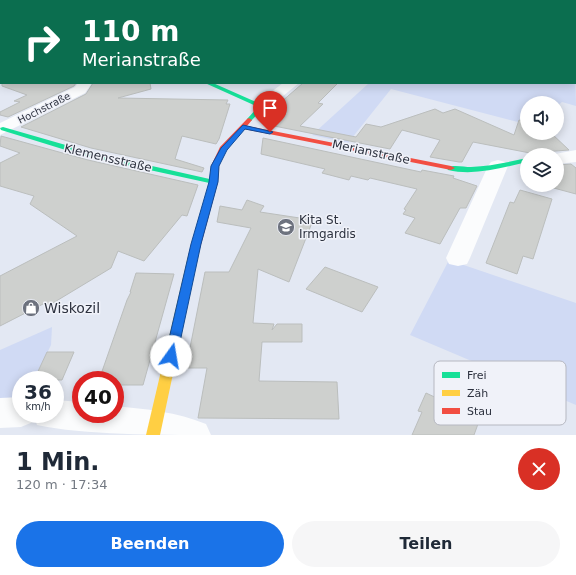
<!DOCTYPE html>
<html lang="de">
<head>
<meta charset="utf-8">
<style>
  :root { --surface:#fff; --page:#f6f6f7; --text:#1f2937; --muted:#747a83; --accent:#1a73e8 }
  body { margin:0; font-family:"DejaVu Sans",sans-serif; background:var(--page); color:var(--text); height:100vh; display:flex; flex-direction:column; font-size:15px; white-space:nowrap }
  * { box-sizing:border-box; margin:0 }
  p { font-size:13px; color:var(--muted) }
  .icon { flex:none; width:22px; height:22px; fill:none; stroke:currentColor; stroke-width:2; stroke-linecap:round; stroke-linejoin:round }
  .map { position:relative; height:435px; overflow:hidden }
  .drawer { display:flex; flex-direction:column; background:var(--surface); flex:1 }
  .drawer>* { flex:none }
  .top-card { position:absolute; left:0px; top:0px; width:576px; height:84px; box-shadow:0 2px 10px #0003; background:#0b6e4f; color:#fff; overflow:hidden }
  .tools { position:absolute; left:520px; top:96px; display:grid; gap:8px }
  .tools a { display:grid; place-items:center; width:44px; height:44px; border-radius:50%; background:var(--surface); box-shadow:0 2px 10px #0003; font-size:20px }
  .speed { position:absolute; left:12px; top:371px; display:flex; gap:8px; font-size:20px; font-weight:700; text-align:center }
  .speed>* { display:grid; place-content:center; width:52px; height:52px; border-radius:50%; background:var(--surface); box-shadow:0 2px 10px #0003; line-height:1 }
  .speed small { font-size:10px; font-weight:400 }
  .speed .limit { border:6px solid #d22; background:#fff; color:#111 }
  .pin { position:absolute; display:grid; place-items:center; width:34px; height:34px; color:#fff; margin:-41px -17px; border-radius:50% 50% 50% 0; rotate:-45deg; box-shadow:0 0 4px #0007 }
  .pin .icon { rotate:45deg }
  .me { position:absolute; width:44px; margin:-22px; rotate:13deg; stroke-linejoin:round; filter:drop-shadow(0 0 3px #0008) }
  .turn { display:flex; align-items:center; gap:14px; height:84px; padding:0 16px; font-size:18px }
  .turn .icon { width:52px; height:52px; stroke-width:2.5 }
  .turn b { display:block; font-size:28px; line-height:34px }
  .round { display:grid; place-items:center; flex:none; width:42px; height:42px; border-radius:21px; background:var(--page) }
  .summary { display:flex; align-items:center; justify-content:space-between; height:68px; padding:0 16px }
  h1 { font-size:24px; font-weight:700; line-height:30px }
  .primary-button { display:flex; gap:8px; margin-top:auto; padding:8px 16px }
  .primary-button a { flex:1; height:46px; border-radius:24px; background:var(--accent); color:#fff; font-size:16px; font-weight:700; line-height:46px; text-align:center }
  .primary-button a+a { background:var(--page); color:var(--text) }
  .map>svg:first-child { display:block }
  .green { fill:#d0daf4 }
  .building { fill:#ced0ce; stroke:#bbbebd }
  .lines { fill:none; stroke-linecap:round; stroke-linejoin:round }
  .street { fill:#fbfcfd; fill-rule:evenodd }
  .fast { fill:#16e098; fill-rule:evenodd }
  .slow { fill:#ffcf43; fill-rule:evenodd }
  .jam { fill:#f24e42; fill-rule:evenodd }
  .route { fill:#1a73e8; stroke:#114b97 }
  .labels { text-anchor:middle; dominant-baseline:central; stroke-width:3; stroke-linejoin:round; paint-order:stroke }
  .far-street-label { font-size:10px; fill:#2d323f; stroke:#f0f2f9 }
  .street-label { font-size:12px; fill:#2d323f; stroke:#f0f2f9 }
  .poi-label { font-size:12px; fill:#2d323f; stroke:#f0f2f9; text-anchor:start }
  .near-poi-label { font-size:14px; fill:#2d323f; stroke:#f0f2f9; text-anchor:start }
  .key { fill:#f0f2f9; stroke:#b6b8c1; stroke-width:1 }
  .key-label { font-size:11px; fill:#2d323f }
</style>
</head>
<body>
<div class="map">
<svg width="576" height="435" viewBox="0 0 576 435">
  <rect width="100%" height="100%" fill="#e3e8f3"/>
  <path class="green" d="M575 64 576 106 562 102 557 106V103H527V122L519 120 518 122 391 89 348 143 312 135 369 83H575Z
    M449 260 576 303V405L410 335Z
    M52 327 51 345 34 380H21V398H0V350Z"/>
  <path class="building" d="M2 83H76L74 86 8 117 0 115V112L20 102 14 101 27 95 2 86Z
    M93 83H150L151 89 118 98 228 100 226 104H230L219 139 216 144 182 136 175 159 204 168 202 172 91 148 21 127 86 94Z
    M303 83H338L318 103 323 104 300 126 356 137 366 124 381 127 435 109 443 113 455 109 514 135 519 120 527 122V133H551L569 150 530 153 473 142 462 162H459L430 157 440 140 402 130 390 149 264 124 265 116Z
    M1 136 88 160 198 185 187 216 182 215 144 261 118 251 111 268 48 306 45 303 0 326V276L77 236 30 204 34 196 0 186V163L20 153 0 146Z
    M263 138 421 172 422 170 454 176 453 178 477 186 466 208H460L440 244 405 233 415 218 403 214 406 210 404 209 417 189 370 178 368 180 351 176 349 180 322 173 325 169 261 154Z
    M571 164 576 168V194L550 187V185H557V165Z
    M520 190 552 199 533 259 523 256 517 274 486 263 510 202 514 203Z
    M247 200 264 206 260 212 313 220 289 282 258 269 253 323 274 324 272 330 277 324H302V342H262L259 381 337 382 339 419 198 418 207 368H186L205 272H229L251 228 217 222 220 206 242 210Z
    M325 267 378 287 362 312 306 289Z
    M136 273 174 274 143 385H115V380H99L127 300 131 292H130Z
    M47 352H74L62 380H34Z
    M426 393 456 407 459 399 483 410 474 435H412L422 412 418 411Z"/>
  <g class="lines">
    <path class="street" d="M21 0H34L35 1H22Z
      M456 0H470L471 1H457Z
      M575 19H576V25H575Z
      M0 20H1V26H0Z
      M0 64H1V72H0Z
      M78 83H92L85 93 0 135V123L75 87Z
      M283 83H299L267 109H257L254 106 257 103Z
      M576 150V162L557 164V155H550Z
      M498 160 505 162 508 166 470 258 467 264 458 266 449 264 446 258 488 166 491 162Z
      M21 397V414H55V400L81 402V414H115V406C146 409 177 412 206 424L211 435C161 435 83 435 37 425L35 419 33 422 21 427 0 428V398Z"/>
    <path class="fast" d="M205 83H213L265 106 251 121H247V119L258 107Z
      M3 127 90 152 214 180 218 182 214 184 85 156 1 130 0 128Z
      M527 158V162C501 168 474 176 448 170L447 168C452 164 464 167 471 167 490 166 509 162 527 158Z"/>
    <path class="slow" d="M193 253 198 256 160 435H146L188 256Z"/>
    <path class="jam" d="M0 48H1V52H0Z
      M249 118 252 120 247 126 451 166 455 168 451 170 244 129 226 150 219 166 218 182 198 256 193 259 189 258 188 256 210 182 211 166 220 147 247 119Z"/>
  </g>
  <path class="route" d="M243 125 273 132 270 134 245 129 227 150 219 166 218 182 201 244 177 356 175 359 171 361 166 359 165 356 191 244 209 182 211 166 221 148Z"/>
  <defs>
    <symbol id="school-disc" viewBox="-11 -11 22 22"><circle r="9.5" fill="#6d727e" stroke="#f0f2f9"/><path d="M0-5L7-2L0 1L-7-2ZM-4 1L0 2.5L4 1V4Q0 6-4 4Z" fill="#fff"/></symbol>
    <symbol id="shop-disc" viewBox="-11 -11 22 22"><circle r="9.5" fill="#6d727e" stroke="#f0f2f9"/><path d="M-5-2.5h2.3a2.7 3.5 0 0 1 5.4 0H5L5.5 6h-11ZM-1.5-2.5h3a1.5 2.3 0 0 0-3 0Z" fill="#fff"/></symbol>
  </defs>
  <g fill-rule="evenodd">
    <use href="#school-disc" x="276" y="217" width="20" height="20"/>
    <use href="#shop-disc" x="21" y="298" width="20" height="20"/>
  </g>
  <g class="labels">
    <g class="far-street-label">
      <text transform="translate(44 108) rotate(-27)">Hochstraße</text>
    </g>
    <g class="street-label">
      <text transform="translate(371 152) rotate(12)">Merianstraße</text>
      <text transform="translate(108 158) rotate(13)">Klemensstraße</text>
    </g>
    <g class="poi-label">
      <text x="299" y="220">Kita St.<tspan x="299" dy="14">Irmgardis</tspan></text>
    </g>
    <g class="near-poi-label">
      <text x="44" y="308">Wiskozil</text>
    </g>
  </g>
  <rect x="434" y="361" width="132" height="64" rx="6" class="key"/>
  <rect x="442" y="372" width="18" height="6" fill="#16e098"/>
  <rect x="442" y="390" width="18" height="6" fill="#ffcf43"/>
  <rect x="442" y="408" width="18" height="6" fill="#f24e42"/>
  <g class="key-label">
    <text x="467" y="379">Frei</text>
    <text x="467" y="397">Zäh</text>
    <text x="467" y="415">Stau</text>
  </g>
</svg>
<div class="tools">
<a><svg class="icon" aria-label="sound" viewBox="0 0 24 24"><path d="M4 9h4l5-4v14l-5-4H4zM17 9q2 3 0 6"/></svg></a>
<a><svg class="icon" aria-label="layers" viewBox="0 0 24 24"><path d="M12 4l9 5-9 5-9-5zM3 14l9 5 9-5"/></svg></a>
</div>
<div class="speed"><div>36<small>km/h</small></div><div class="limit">40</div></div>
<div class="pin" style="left:270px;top:132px;background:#d93025"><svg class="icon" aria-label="arrive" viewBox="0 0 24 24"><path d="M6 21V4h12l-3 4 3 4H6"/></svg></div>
<svg class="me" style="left:171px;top:356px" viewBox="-20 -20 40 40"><circle r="19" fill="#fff"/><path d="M0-13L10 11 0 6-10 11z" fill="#1a73e8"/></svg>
<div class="top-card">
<div class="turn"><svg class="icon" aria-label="right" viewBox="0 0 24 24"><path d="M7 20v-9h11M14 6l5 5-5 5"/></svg><div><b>110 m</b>Merianstraße</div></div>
</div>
</div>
<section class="drawer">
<div class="summary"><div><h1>1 Min.</h1><p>120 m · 17:34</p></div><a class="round" style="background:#d93025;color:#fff"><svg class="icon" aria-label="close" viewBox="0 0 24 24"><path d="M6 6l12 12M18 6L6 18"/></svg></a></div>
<div class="primary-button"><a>Beenden</a><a>Teilen</a></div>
</section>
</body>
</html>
